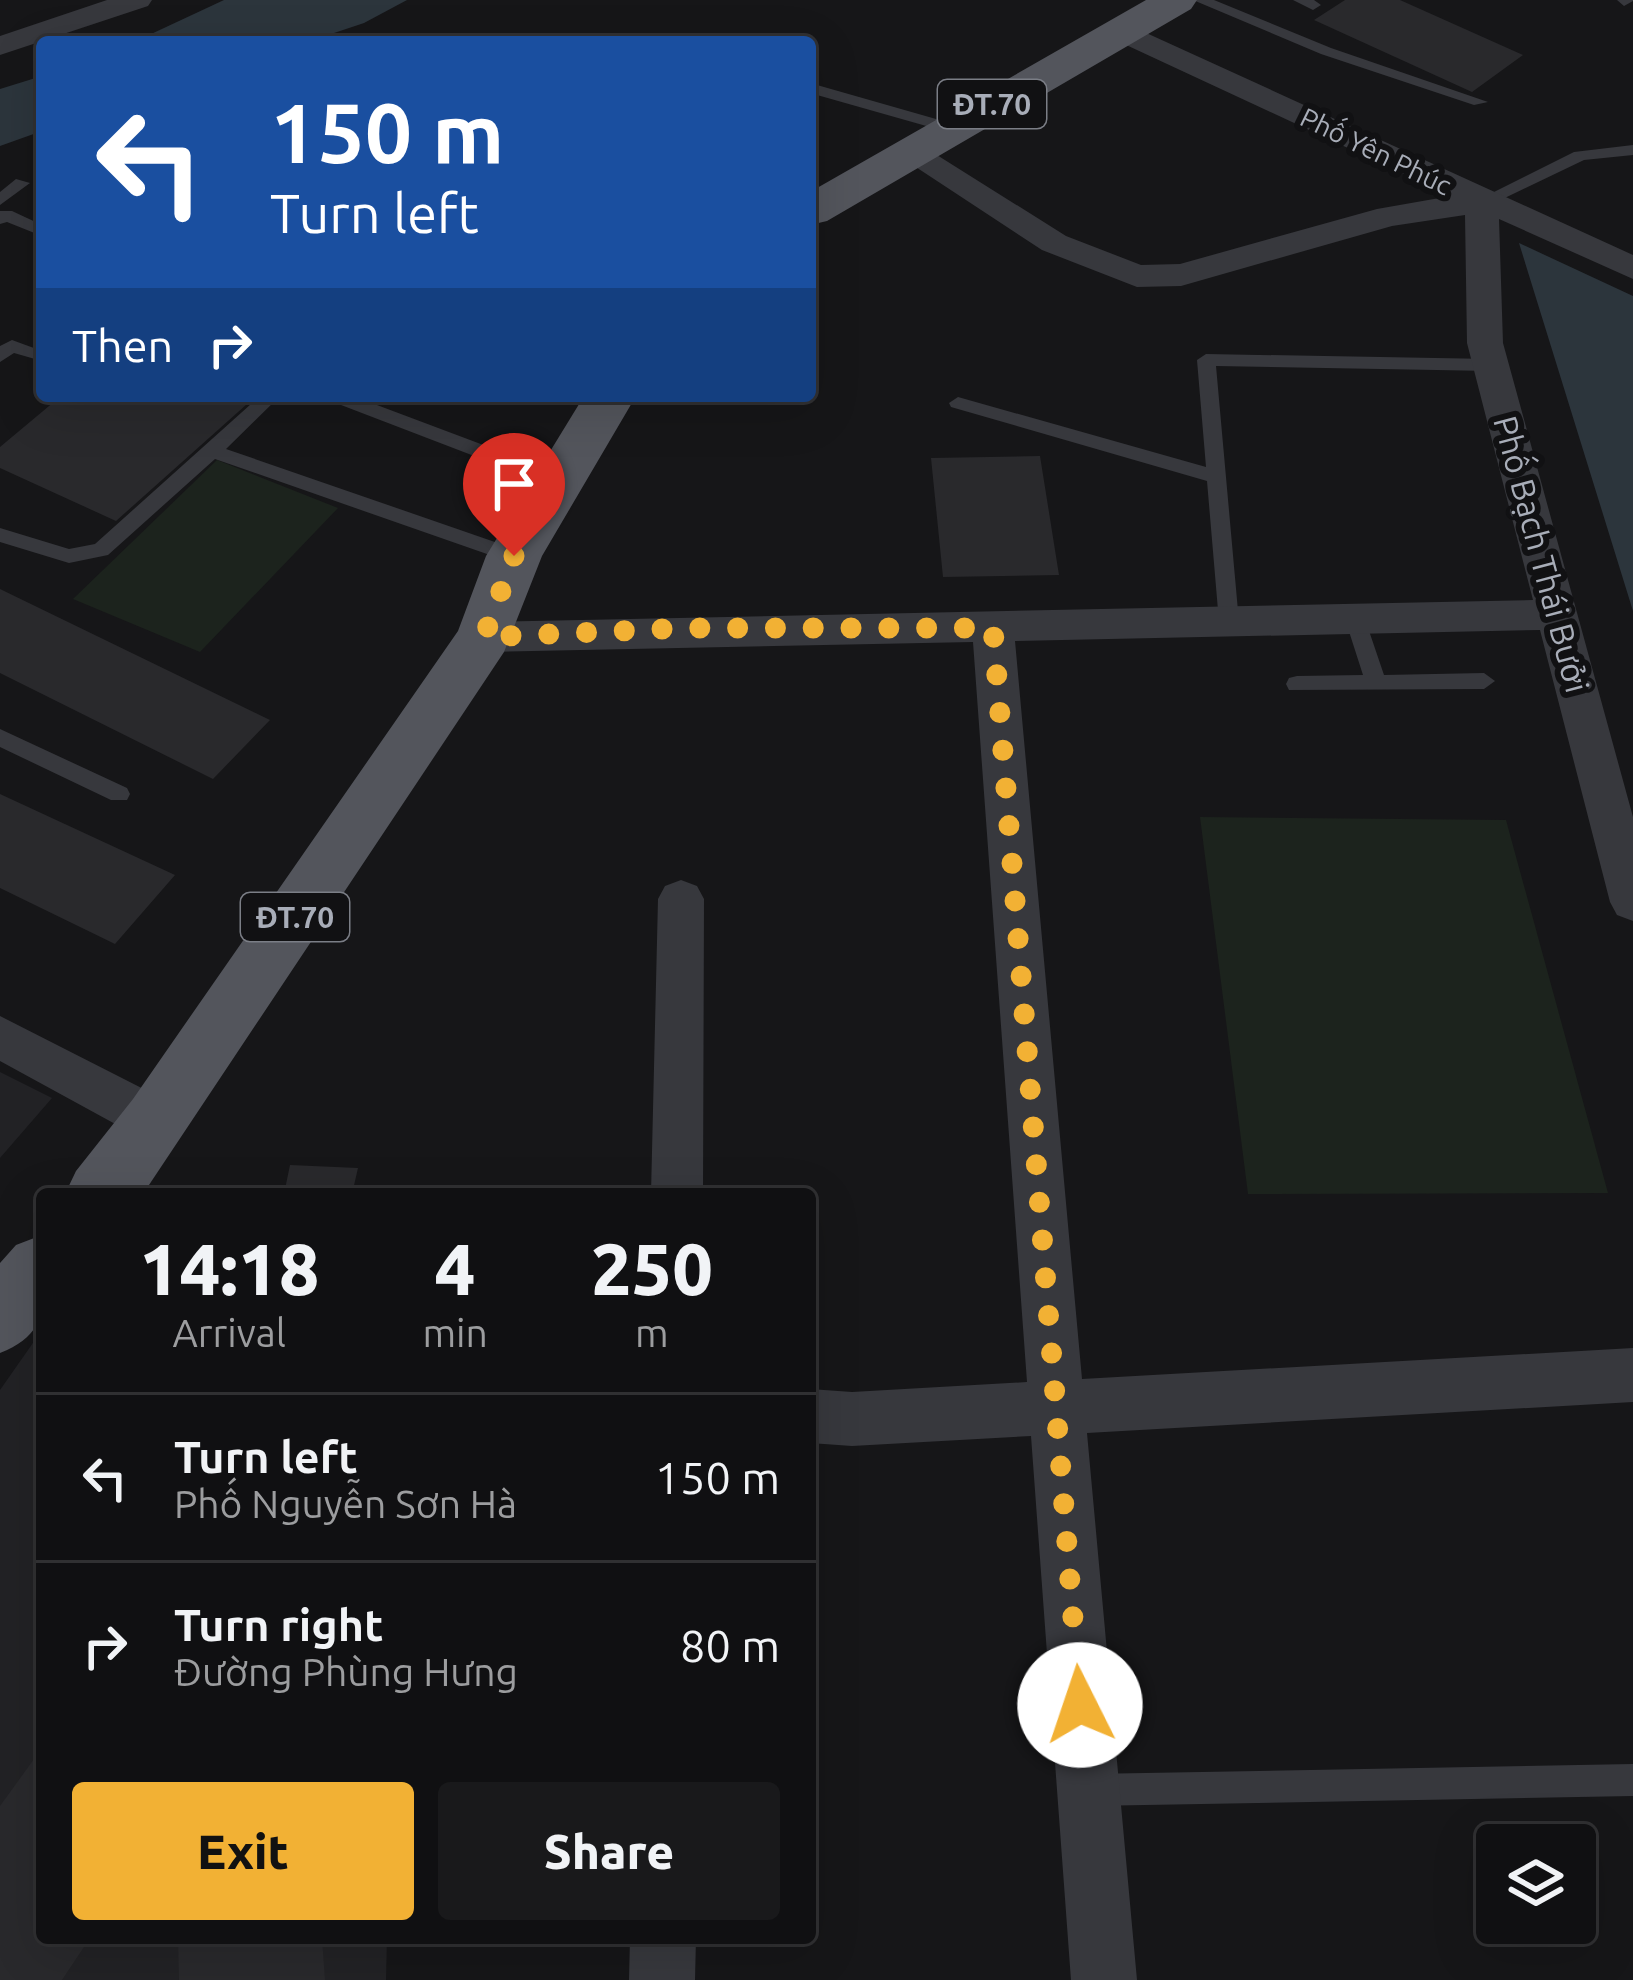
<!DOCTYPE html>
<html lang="en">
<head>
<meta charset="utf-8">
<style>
  :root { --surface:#101012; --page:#19191b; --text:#f1f3f6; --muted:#9c9d9f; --line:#303032; --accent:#f2b134 }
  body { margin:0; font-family:Ubuntu,sans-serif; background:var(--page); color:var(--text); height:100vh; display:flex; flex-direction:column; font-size:45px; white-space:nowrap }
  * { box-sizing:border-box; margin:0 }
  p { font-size:39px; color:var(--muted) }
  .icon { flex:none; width:66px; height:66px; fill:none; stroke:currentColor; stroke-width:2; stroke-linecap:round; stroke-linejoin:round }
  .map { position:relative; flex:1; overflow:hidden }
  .sheet { position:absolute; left:36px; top:1188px; width:780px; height:756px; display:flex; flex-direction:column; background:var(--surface); border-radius:12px; box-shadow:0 12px 48px #0002,0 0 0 3px var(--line) }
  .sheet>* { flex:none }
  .hud { position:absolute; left:36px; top:36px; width:780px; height:366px; border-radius:12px; box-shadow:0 12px 48px #0002,0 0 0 3px var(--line); background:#1a4fa0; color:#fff; overflow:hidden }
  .fabs { position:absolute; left:1476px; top:1824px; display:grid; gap:24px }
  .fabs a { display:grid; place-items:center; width:120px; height:120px; border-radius:12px; background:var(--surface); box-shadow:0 12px 48px #0002,0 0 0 3px var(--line); font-size:60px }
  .pin { position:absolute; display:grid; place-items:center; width:102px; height:102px; color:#fff; margin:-123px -51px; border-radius:50% 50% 50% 0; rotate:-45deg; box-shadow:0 0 12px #0007 }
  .pin .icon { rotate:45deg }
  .me { position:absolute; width:132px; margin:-66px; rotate:356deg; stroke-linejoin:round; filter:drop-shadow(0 0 9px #0008) }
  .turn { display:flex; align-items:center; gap:42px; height:252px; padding:0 36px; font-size:54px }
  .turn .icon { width:156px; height:156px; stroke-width:2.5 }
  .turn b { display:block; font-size:84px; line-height:102px }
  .then { display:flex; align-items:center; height:114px; padding:0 36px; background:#0003; gap:24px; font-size:45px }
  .eta { display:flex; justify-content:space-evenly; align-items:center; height:204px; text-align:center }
  .eta b { font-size:72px; font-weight:800; line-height:84px }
  .cta { display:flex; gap:24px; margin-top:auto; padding:24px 36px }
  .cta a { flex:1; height:138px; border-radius:12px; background:var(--accent); color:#111; font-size:48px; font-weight:800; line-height:138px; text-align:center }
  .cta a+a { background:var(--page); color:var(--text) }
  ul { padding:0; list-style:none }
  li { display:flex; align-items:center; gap:36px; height:168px; padding:0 36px; border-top:3px solid var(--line) }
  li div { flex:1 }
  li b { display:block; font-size:45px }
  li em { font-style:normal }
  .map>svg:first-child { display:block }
  .built { fill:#222225 }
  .green { fill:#1c231d }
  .water { fill:#2c353c }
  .building { fill:#29292c }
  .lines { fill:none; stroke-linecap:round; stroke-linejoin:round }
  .service { fill:#37383d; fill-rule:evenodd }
  .minor { fill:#37383d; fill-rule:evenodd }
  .primary { fill:#53555c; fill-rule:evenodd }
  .route { stroke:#f2b134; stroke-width:21; stroke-dasharray:0 37.8 }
  .labels { text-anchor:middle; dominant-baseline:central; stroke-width:12; stroke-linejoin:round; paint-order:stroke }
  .far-street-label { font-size:27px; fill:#a8adb8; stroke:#111113 }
  .shield { fill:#111113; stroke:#7b7e86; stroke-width:3 }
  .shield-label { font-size:30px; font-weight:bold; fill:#a8adb8 }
  .street-label { font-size:33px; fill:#a8adb8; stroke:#111113 }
</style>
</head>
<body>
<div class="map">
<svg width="1633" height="1980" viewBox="0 0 1633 1980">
  <rect width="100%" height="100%" fill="#161618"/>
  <path class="built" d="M0 1072 52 1098 0 1158Z
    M42 1330V1938H387L386 1980H0V1390Z"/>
  <path class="green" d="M217 460 338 508 200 652 73 599Z
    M1200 817 1506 820 1608 1193 1248 1194Z"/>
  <path class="water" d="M224 0H407L364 23 307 42H134Z
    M42 76V131L0 146V89Z
    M1519 243 1633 296V611Z"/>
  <path class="building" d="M1345 0H1400L1523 55 1472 92 1314 20Z
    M61 396H256L116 521 0 468V447Z
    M1040 456 1059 575 943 577 931 458Z
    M0 589 270 720 213 779 0 673Z
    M0 794 175 875 115 944 0 888Z
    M290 1165 358 1168 352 1194H284Z
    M42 1748V1938H90L62 1980H0V1806Z
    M178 1938H322L325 1980H179Z"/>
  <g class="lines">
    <path class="service" d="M1193 0H1214L1331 48 1488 102 1474 105 1321 54Z
      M1293 0H1314L1321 5 1313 10Z
      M1617 0H1633V1L1624 6Z
      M810 83 957 125 959 128 951 133 810 93Z
      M1633 145V155L1584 160 1488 206 1474 202 1574 152Z
      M16 179 30 183 0 205V192Z
      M0 211H12L42 225V236L7 222 0 224Z
      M12 340 42 351V361L14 353 0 362V346Z
      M1206 354 1491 359 1500 365 1491 371 1216 366 1239 622 1229 630 1219 622 1207 481 951 407 949 403 958 397 1206 467 1197 360Z
      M260 396H280L226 449 521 551V561H507L215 459 108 555 69 563 0 542V528L69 549 95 544Z
      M326 396H353L569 477 572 482 562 489 555 487 328 400Z
      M1355 611 1365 619 1384 675 1484 673 1495 681 1484 689 1289 690 1286 684 1289 678 1297 676 1363 675 1345 619Z
      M0 729 127 788 130 794 127 800H111L0 747Z
      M1633 1764V1796L1089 1806 1078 1801 1073 1790 1078 1779 1089 1774Z"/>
    <path class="minor" d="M107 0H152L148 6 0 55V36Z
      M1120 21 1633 255V279L1499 219 1503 343 1633 817V921L1617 915 1610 902 1540 630 1015 641 1082 1379 1633 1348V1402L1087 1433 1137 1980H1071L1031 1436 852 1446 810 1443V1389L852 1392 1027 1382 973 642 484 652 469 648 463 637 469 626 484 622 1533 600 1467 343 1465 215 1392 226 1181 286 1137 287 1042 250 893 152 897 145H921L1066 236 1141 265 1180 264 1377 209 1451 196 1109 37 1105 30Z
      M681 880 697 886 704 899 703 1194H651L658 899 665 886Z
      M0 1016 175 1105 182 1121 175 1137 157 1143 139 1137 0 1061Z
      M630 1938H696L695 1980H629Z"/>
    <path class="primary" d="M1146 0H1197L1191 9 827 221 810 225V192Z
      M584 396H636L542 556 504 652 143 1194H65L76 1171 133 1099 458 631 486 556Z
      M42 1235C42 1289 59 1330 0 1353V1263L16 1245Z"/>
  </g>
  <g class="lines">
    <path class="route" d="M514 556 484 637 685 628H993L1080 1705"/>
  </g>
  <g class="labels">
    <g class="far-street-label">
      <text transform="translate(1376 151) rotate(26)">Phố Yên Phúc</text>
    </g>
    <g class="shield">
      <rect x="938" y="80" width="108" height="48" rx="9"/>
      <rect x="241" y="893" width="108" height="48" rx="9"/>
    </g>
    <g class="shield-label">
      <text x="992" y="104">ĐT.70</text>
      <text x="295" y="917">ĐT.70</text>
    </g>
    <g class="street-label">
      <text transform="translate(1542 554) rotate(75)">Phố Bạch Thái Bưởi</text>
    </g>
  </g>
</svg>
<div class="fabs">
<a><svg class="icon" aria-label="layers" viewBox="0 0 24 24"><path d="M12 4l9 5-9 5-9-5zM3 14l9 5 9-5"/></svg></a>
</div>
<div class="pin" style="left:514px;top:556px;background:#d93025"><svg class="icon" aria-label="arrive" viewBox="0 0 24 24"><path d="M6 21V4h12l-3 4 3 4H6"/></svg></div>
<svg class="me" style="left:1080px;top:1705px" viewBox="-20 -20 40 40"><circle r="19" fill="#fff"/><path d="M0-13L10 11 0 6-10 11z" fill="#f2b134"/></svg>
<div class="hud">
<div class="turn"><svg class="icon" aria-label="left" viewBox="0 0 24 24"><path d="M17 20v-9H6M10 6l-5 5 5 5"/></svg><div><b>150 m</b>Turn left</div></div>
<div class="then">Then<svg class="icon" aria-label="right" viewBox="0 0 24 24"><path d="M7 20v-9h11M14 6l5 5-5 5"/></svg></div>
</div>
<section class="sheet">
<div class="eta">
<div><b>14:18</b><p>Arrival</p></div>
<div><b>4</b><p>min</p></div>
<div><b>250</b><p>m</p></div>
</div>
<ul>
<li><svg class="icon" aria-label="left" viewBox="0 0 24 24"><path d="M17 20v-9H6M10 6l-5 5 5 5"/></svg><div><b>Turn left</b><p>Phố Nguyễn Sơn Hà</p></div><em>150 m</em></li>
<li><svg class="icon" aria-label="right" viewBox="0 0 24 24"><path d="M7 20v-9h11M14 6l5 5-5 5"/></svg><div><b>Turn right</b><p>Đường Phùng Hưng</p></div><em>80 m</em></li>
</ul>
<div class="cta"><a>Exit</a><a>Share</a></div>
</section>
</div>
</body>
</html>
